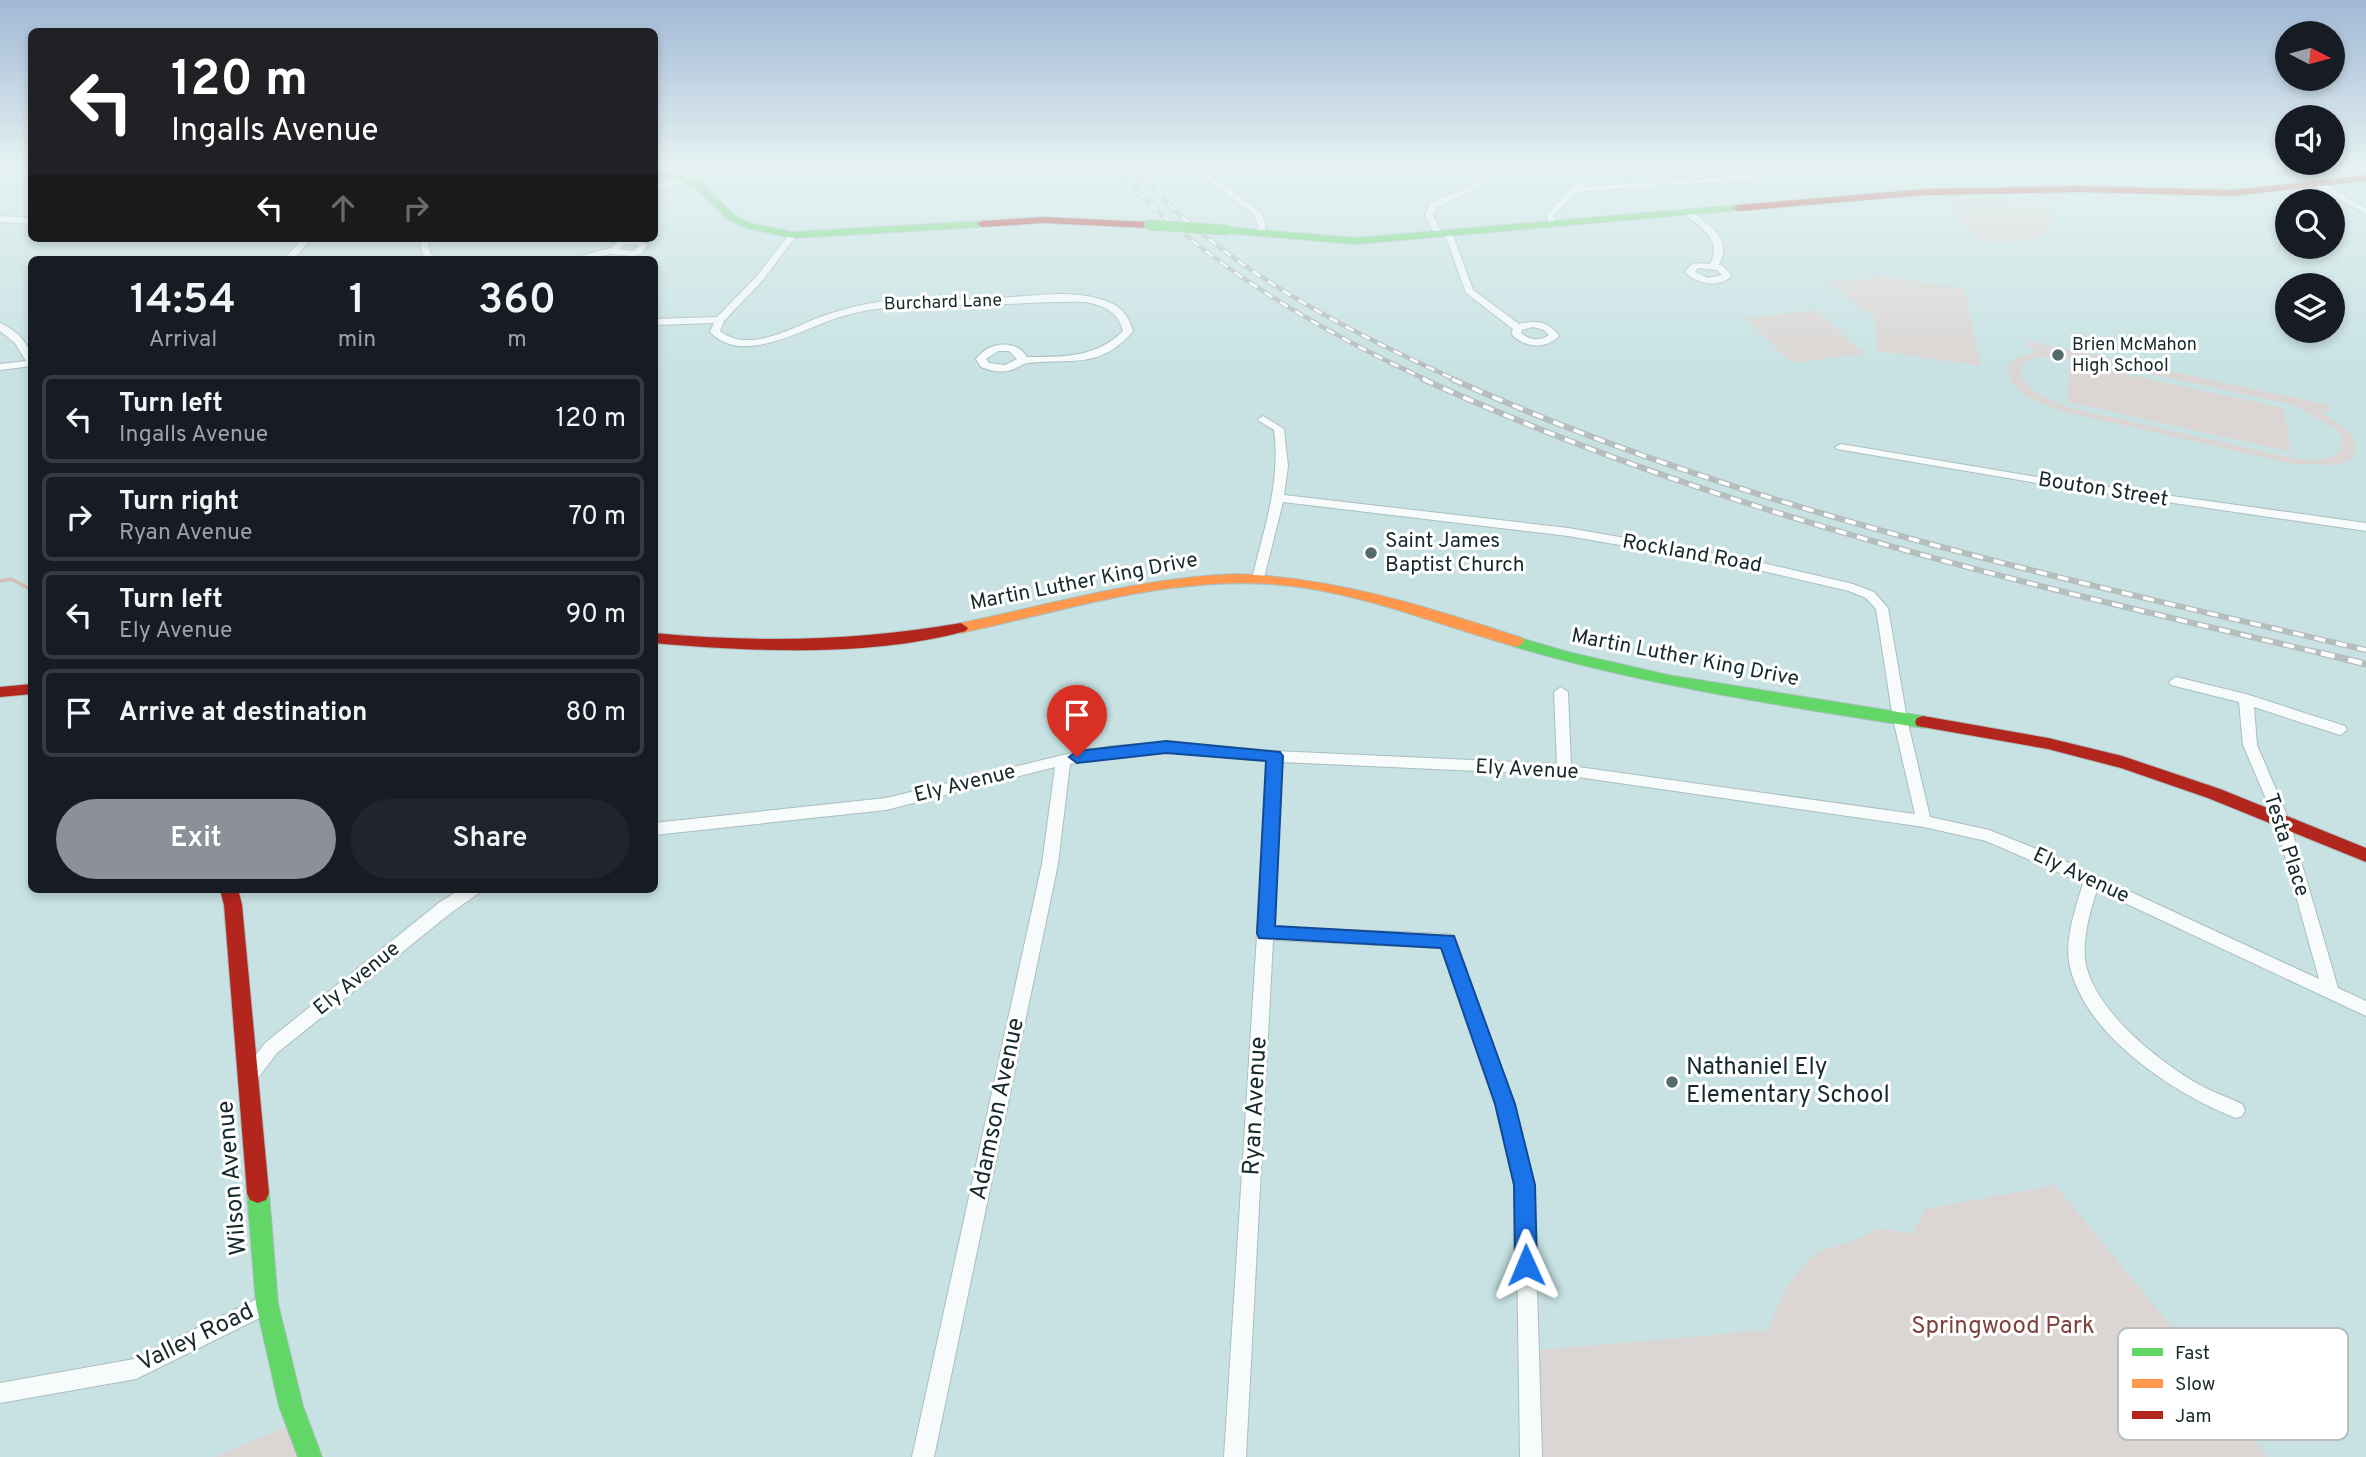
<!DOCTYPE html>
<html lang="en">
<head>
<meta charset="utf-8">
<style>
  :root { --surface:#171b24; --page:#20242c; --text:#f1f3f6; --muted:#9ea1a6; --line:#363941; --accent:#8c9099 }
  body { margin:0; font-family:Overpass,sans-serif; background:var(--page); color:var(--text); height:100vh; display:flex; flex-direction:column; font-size:26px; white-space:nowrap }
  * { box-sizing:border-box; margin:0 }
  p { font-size:23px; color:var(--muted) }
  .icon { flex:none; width:38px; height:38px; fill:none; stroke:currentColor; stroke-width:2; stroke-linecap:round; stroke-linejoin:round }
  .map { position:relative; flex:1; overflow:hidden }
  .details { position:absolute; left:28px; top:256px; width:630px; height:637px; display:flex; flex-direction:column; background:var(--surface); border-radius:10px; box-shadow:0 4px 10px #0003 }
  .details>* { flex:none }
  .top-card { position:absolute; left:28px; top:28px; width:630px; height:214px; border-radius:10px; box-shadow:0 4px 10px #0003; background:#202124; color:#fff; overflow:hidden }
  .needle { width:46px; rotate:96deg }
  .fabs { position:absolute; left:2275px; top:21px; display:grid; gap:14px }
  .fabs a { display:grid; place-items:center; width:70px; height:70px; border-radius:50%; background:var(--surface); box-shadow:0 4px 10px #0003; font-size:35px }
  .pin { position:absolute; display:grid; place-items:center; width:60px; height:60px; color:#fff; margin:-72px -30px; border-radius:50% 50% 50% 0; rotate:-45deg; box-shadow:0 0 7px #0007 }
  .pin .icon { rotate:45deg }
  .me { position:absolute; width:77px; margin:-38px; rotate:359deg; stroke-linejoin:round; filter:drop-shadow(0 0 5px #0008) }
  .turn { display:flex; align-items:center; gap:24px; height:147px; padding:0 28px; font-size:32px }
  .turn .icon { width:91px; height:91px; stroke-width:2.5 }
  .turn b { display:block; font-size:49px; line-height:60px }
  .lanes { display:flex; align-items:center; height:66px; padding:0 28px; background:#0003; justify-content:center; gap:35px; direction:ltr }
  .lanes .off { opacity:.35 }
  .eta { display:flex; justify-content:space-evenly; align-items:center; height:119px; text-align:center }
  .eta b { font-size:42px; font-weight:600; line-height:49px }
  .button { display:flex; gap:14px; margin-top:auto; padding:14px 28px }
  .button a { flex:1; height:80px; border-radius:42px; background:var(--accent); color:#fff; font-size:28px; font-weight:600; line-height:80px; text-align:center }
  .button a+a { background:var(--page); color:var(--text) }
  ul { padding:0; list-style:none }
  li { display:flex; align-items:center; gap:21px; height:88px; margin:0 14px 10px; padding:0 14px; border:4px solid var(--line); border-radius:10px }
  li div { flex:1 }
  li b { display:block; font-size:26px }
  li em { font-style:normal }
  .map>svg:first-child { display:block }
  .green { fill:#dbd6d4; fill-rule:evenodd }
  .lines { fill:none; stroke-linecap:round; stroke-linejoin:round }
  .stream { stroke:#d5bdb9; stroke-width:3.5 }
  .street-casing { stroke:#aabebf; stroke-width:2 }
  .fast-casing { stroke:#aabebf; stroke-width:2 }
  .slow-casing { stroke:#aabebf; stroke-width:2 }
  .jam-casing { stroke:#aabebf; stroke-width:2 }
  .street { fill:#f7fbfb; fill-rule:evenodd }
  .fast { fill:#63d668; fill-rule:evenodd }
  .slow { fill:#ff974d; fill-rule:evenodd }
  .jam { fill:#b3261e; fill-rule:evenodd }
  .rail-far2-casing { stroke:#b5bdbd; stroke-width:4.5 }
  .rail-far1-casing { stroke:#b5bdbd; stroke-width:6 }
  .rail-casing { stroke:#b5bdbd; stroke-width:7 }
  .rail-far2 { stroke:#fff; stroke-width:2.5; stroke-dasharray:9; stroke-linecap:butt }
  .rail-far1 { stroke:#fff; stroke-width:3.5; stroke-dasharray:11; stroke-linecap:butt }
  .rail { stroke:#fff; stroke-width:4.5; stroke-dasharray:14; stroke-linecap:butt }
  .fast-bridge-casing { stroke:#aabebf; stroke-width:11; stroke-linecap:butt }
  .fast-bridge { stroke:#63d668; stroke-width:10 }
  .route { fill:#1a73e8; stroke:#114b97; stroke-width:2 }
  .poi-dot { fill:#556a6b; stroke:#fff; stroke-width:2.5 }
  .labels { text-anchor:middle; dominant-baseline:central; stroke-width:6; stroke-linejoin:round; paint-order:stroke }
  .far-street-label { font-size:18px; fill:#172a2b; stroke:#fff }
  .far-poi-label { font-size:18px; fill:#172a2b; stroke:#fff; text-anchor:start }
  .street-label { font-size:21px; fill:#172a2b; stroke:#fff }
  .poi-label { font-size:21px; fill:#172a2b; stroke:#fff; text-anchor:start }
  .near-poi-label { font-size:24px; fill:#172a2b; stroke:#fff; text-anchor:start }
  .near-street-label { font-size:24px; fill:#172a2b; stroke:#fff }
  .near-park-label { font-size:24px; fill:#7f433d; stroke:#fff }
  .key { fill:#fff; stroke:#b9bfbf; stroke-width:2 }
  .key-label { font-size:19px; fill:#172a2b }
</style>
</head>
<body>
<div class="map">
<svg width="2366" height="1457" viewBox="0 0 2366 1457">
  <rect width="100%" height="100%" fill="#c8e2e3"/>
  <path class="green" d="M1955 199 2045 203 2052 213 2054 225C2037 247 2004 243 1979 242L1948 204Z
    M1870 275 1964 288 1981 366 1878 351 1874 313 1866 312 1835 286 1826 282 1869 279Z
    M1816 310 1865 354 1791 363 1745 318Z
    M2028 341 2329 405 2331 412 2319 411 2351 434 2357 450 2351 459 2338 465 2294 464 2065 412C2043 405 2010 394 2007 368L2012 360 2038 350 2027 347ZM2049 356 2078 358 2293 405 2333 427 2342 437 2343 446C2333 464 2309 460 2292 458L2067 407 2032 391 2020 376 2023 363 2034 358Z
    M2070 362 2284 408 2291 452 2067 402Z
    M2055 1185 2172 1327 2267 1457H1523L1517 1352 1767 1330 1789 1284 1809 1259 1825 1249 1851 1242 1880 1228 1913 1234 1925 1209Z
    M299 1421 313 1457H215Z"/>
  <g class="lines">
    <path class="stream" d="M0 581 11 579 32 590"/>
    <defs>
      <path id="street" d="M698 165H707L689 181 654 191V186L683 177Z
        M1187 165H1196L1260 211 1266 224 1264 235 1257 233 1258 224 1253 214Z
        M1494 165H1503L1471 192 1437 207 1433 215 1442 233 1435 235 1425 215 1430 203 1465 188Z
        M1595 165H1603L1582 187 1810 171 1820 168 1821 165H1829L1826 172 1810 175 1577 192 1554 215 1555 226H1549L1547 213Z
        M2351 165H2366V169L2352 167Z
        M2314 182H2320L2366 208V214L2314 186Z
        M1687 212H1693C1712 228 1732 238 1719 265L1723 266 1732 276C1718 288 1698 285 1685 272L1693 263 1710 264C1722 241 1704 230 1687 216ZM1698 268 1717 270 1722 275 1708 278 1695 272Z
        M0 216 32 218V224L0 222Z
        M1448 229 1452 232 1473 290 1519 324C1536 320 1549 321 1559 336L1557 338C1543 350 1524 347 1511 334L1513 329 1466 293 1444 232ZM1533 327 1544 330 1549 335C1539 342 1530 340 1521 333L1522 330Z
        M793 232 797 235 762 281 724 321 720 331C749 354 791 328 820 317 837 311 854 306 872 303 909 297 946 300 984 299 1024 298 1073 286 1111 303 1123 308 1129 318 1133 331 1100 370 1071 358 1028 363 1022 364 1024 364 1018 367 1006 374 993 372 981 367L976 359C988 342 1015 338 1027 357 1063 357 1096 358 1123 331 1118 311 1104 306 1086 302 1052 301 1018 304 984 305 936 306 887 302 840 317 803 328 743 367 710 332L714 323 654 325V319L717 317 756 277 790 233ZM998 351H1009L1017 359 1005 365 989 363 986 359Z
        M303 238H312L294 259H284Z
        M424 238H432L428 246 431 254 439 259 424 257 420 246Z
        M628 239 641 240 648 245 641 254 634 256 610 254 586 259H570L611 248 615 243ZM635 244 639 246 633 251 620 249 624 245Z
        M0 323C19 332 32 345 32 366L0 370V364L26 361 15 343 0 331Z
        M1263 416 1284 429 1288 466 1284 495 1568 528 1746 559 1853 584 1874 592 1888 608 1907 719 1930 817 1989 830 2049 854 2319 979 2275 820 2243 745 2239 702 2171 685 2169 682 2176 677 2246 694 2345 726 2347 730 2340 735 2254 707 2257 745 2289 820 2338 988 2366 1001V1016L2097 890C2090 912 2083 936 2085 959 2091 1008 2158 1061 2198 1084 2212 1092 2228 1097 2242 1104L2245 1110 2242 1116 2236 1118C2174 1094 2082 1034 2069 962 2065 936 2076 908 2083 883L1986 841 1924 827 1564 775 1282 762 1273 927 1448 934 1454 936 1456 941 1514 1104 1534 1185 1542 1457H1520L1516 1185 1496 1104 1442 948 1273 940 1246 1457H1224L1268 761 1166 752 1113 756 1070 764 1058 864 934 1457H912L1042 864 1055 767 886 810 654 835V823L886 798 1063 755 1113 746 1166 742 1275 751 1557 764 1554 692 1561 687 1568 692 1571 766 1915 814 1893 719 1876 609 1866 598 1849 591 1746 567 1568 536 1283 502 1264 578 1258 582 1254 581 1252 578C1264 529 1281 482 1274 430L1259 421 1258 419Z
        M1841 444 2043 478 2366 523V531L2043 484 1837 449 1835 447Z
        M461 889H481L479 893 452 912 277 1053 255 1082 249 1084 243 1082 240 1076 265 1043 440 902Z
        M267 1294 274 1297 277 1304 274 1311 136 1379 0 1403V1383L134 1359Z"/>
      <path id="fast" d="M654 170 689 177 703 185 733 214 749 223 793 232 982 221 987 224 982 227 793 238 743 227 727 218 697 189 683 181 654 176Z
        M1738 205 1741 206V210L1355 244 1226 233 1221 230 1226 227 1355 238Z
        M1517 637 1568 652 1668 675 1923 716 1931 722 1923 728C1784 706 1647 686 1512 646L1510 642 1512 638Z
        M258 1183 266 1186 269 1193 278 1304 303 1406 322 1457H298L279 1406 256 1304 247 1193 250 1186Z"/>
      <path id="slow" d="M1238 574C1337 578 1429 607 1522 638L1524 642 1517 647C1448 628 1383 601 1312 589 1193 568 1077 608 961 633L954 628 961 623C1053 604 1143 577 1238 574Z"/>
      <path id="jam" d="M2366 175V181L2232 196 2080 192 1926 195 1738 211 1733 208 1738 205 1926 189 2080 186 2232 190Z
        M1043 217 1149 222 1154 225 1149 228 1043 223 982 227 977 224 982 221Z
        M961 623 968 628 966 631C873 657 751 652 654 643V633C758 643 859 641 961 623Z
        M32 684V694L0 697V687Z
        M1923 716 2048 738 2122 756 2220 789 2366 848V862L2208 798 2121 768 2048 749 1917 726 1915 722 1917 718Z
        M220 889H238L242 905 269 1193 266 1200 258 1203 250 1200 247 1193 224 905Z"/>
    </defs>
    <use href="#street" class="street-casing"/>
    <use href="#fast" class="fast-casing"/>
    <use href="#slow" class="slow-casing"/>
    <use href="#jam" class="jam-casing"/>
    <use href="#street" class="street"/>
    <use href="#fast" class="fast"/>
    <use href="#slow" class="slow"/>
    <use href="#jam" class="jam"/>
    <defs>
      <path id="rail-far2" d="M1114 165C1132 185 1150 205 1171 223 1247 288 1336 338 1427 380
        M1131 165C1147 182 1163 199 1180 215 1260 286 1359 336 1456 380"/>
      <path id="rail-far1" d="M1423 379C1712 512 2020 583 2329 655
        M1452 379C1743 510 2056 577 2366 650"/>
      <path id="rail" d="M2321 653 2366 664"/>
    </defs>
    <use href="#rail-far2" class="rail-far2-casing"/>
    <use href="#rail-far1" class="rail-far1-casing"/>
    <use href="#rail" class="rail-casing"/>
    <use href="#rail-far2" class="rail-far2"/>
    <use href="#rail-far1" class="rail-far1"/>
    <use href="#rail" class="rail"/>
    <defs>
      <path id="fast-bridge" d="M1149 225 1226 230"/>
    </defs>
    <use href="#fast-bridge" class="fast-bridge-casing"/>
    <use href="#fast-bridge" class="fast-bridge"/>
  </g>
  <linearGradient id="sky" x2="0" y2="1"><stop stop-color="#a0b8d5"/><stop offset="0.45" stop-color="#e6f2f2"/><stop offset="1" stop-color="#e6f2f2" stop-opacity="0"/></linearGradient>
  <rect width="2366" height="369" fill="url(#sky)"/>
  <path class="route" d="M1166 741 1280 752 1283 756 1275 926 1454 936 1515 1104 1535 1185 1537 1265 1534 1273 1526 1277 1518 1273 1515 1265 1514 1185 1495 1104 1441 948 1259 938 1257 933 1266 761 1166 753 1077 763 1069 757 1077 751Z"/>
  <g class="poi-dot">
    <circle cx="2058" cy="355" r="7"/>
    <circle cx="1371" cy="553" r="7"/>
    <circle cx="1672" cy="1082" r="7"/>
  </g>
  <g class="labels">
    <g class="far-street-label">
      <text transform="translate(943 303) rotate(-2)">Burchard Lane</text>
    </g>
    <g class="far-poi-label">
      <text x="2072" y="345">Brien McMahon<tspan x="2072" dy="21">High School</tspan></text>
    </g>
    <g class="street-label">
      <text transform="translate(2103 490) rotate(9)">Bouton Street</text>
      <text transform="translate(1692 554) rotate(10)">Rockland Road</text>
      <text transform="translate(1084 582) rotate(-11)">Martin Luther King Drive</text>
      <text transform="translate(1685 658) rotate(11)">Martin Luther King Drive</text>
      <text transform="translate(1527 770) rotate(3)">Ely Avenue</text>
      <text transform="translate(965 784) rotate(-14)">Ely Avenue</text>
      <text transform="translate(2286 845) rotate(72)">Testa Place</text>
      <text transform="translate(2081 876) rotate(25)">Ely Avenue</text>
      <text transform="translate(357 979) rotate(-39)">Ely Avenue</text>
    </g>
    <g class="poi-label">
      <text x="1385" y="541">Saint James<tspan x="1385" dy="24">Baptist Church</tspan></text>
    </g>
    <g class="near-poi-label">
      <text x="1686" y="1068">Nathaniel Ely<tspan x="1686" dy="28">Elementary School</tspan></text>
    </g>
    <g class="near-street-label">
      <text transform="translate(1256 1106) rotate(-87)">Ryan Avenue</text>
      <text transform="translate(998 1109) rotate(-78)">Adamson Avenue</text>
      <text transform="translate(233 1178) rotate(-95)">Wilson Avenue</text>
      <text transform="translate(196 1338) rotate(-26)">Valley Road</text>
    </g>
    <g class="near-park-label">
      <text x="2003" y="1327">Springwood Park</text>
    </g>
  </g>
  <rect x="2118" y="1328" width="230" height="112" rx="10" class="key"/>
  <rect x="2132" y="1348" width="31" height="8" fill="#63d668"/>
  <rect x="2132" y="1379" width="31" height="9" fill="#ff974d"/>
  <rect x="2132" y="1411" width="31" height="8" fill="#b3261e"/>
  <g class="key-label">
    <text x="2175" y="1359">Fast</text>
    <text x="2175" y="1390">Slow</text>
    <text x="2175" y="1422">Jam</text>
  </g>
</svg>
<div class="fabs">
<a><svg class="needle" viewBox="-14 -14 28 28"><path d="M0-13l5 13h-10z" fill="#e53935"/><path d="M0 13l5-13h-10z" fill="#9ea1a6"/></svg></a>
<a><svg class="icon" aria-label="sound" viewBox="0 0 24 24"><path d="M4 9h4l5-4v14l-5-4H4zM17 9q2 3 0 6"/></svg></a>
<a><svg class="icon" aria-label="search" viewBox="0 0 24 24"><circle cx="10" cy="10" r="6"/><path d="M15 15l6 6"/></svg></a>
<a><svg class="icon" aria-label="layers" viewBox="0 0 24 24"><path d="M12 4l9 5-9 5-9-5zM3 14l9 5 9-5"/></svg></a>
</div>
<div class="pin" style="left:1077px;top:757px;background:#d93025"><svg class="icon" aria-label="arrive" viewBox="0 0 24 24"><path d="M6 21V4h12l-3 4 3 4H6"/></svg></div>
<svg class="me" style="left:1526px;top:1265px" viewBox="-20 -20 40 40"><path d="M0-17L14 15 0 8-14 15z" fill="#1a73e8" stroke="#fff" stroke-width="4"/></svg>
<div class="top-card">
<div class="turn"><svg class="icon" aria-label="left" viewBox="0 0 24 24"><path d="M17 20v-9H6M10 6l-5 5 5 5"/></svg><div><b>120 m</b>Ingalls Avenue</div></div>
<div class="lanes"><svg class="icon" aria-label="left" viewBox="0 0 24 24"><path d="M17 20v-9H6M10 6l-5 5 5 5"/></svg><svg class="icon off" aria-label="ahead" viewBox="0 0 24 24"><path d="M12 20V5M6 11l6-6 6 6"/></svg><svg class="icon off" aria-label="right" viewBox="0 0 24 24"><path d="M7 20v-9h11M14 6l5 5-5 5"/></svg></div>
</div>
<section class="details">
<div class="eta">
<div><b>14:54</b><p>Arrival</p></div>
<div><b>1</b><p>min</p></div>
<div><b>360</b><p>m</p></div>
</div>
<ul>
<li><svg class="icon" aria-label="left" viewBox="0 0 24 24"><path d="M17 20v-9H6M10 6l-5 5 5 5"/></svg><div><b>Turn left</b><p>Ingalls Avenue</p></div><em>120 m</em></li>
<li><svg class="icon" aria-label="right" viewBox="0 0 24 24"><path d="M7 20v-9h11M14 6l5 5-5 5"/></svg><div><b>Turn right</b><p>Ryan Avenue</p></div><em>70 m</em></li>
<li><svg class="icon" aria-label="left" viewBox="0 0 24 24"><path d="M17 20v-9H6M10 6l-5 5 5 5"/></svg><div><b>Turn left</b><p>Ely Avenue</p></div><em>90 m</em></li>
<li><svg class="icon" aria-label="arrive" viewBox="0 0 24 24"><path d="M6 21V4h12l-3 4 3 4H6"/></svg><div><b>Arrive at destination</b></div><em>80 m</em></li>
</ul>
<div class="button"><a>Exit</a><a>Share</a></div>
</section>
</div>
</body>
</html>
